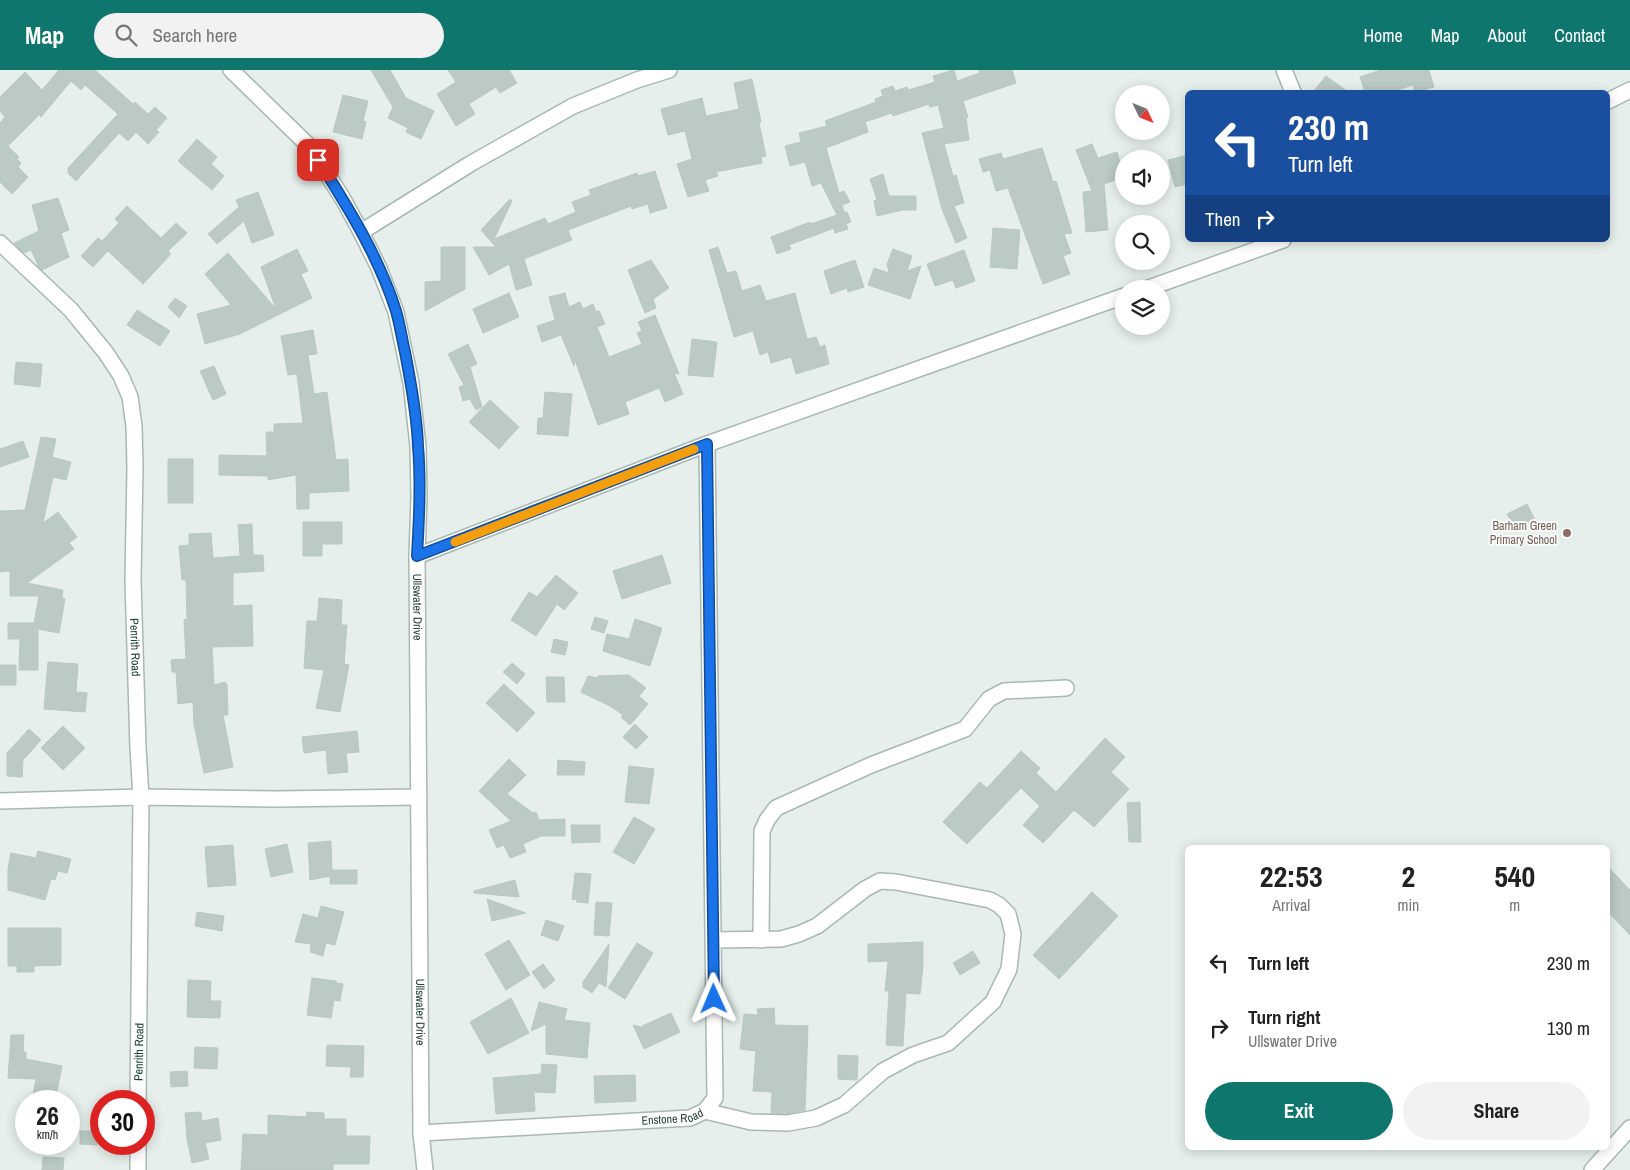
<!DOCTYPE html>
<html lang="en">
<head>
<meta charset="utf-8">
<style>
  :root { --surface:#fff; --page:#f2f2f2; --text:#222; --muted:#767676; --accent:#0f766e }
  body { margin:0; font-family:"Archivo Narrow",sans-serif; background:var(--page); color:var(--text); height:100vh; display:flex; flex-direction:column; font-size:19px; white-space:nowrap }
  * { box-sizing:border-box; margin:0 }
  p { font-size:16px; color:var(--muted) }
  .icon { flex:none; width:28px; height:28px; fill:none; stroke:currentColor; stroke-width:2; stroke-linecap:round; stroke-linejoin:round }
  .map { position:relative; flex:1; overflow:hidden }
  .panel { position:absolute; left:1185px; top:775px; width:425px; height:305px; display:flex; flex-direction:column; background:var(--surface); border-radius:8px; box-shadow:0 2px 12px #0003 }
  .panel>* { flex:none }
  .banner { position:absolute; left:1185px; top:20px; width:425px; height:152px; border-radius:8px; box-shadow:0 2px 12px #0003; background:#1a4fa0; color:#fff; overflow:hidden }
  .needle { width:32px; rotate:133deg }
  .tools { position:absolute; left:1115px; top:15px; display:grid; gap:10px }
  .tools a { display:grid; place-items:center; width:55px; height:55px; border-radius:50%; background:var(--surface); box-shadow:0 2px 12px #0003; font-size:25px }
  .speed { position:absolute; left:15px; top:1020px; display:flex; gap:10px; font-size:25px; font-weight:700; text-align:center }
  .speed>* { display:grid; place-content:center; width:65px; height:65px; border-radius:50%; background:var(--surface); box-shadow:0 2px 12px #0003; line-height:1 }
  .speed small { font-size:12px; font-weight:400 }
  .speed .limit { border:8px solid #d22; background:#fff; color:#111 }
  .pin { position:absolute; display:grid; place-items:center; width:42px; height:42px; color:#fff; margin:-21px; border-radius:10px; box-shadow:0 2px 8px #0006 }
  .me { position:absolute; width:55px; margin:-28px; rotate:359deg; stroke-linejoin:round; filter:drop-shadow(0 0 4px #0008) }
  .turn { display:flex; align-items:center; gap:18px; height:105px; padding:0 20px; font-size:22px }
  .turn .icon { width:65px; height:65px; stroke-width:2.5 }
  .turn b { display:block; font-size:35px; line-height:42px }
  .then { display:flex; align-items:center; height:48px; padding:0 20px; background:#0003; gap:10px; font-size:19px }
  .eta { display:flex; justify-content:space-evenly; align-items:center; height:85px; text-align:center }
  .eta b { font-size:30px; font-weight:700; line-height:35px }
  .action { display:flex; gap:10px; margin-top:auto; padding:10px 20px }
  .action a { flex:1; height:58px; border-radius:30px; background:var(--accent); color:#fff; font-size:20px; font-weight:700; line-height:58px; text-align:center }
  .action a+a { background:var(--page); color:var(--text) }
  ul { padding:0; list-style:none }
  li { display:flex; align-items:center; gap:15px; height:65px; padding:0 20px }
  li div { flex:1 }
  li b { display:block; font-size:19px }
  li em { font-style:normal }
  header { display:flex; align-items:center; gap:30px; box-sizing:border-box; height:70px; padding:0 25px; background:var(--accent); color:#fff }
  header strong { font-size:24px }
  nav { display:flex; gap:28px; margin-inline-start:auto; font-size:18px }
  .search { width:350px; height:45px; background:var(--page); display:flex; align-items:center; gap:12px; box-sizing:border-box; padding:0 18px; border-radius:28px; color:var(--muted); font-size:19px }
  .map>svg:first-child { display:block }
  .building { fill:#bbcac4; stroke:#b8c9c2 }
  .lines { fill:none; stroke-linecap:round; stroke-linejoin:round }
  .minor-casing { stroke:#a8b8b2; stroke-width:18 }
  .minor { stroke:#fff; stroke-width:15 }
  .route-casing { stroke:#114b97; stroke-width:12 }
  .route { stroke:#1a73e8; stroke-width:9 }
  .slow { stroke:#f59e0b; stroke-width:9 }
  .education-dot { fill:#8d6e63; stroke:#f7fbf9; stroke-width:2 }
  .labels { text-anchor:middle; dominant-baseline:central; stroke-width:4; stroke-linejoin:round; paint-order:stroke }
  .education-label { font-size:12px; fill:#785e54; stroke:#f7fbf9; text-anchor:end }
  .street-label { font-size:12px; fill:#24423a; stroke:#f7fbf9 }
</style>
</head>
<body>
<header>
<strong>Map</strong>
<div class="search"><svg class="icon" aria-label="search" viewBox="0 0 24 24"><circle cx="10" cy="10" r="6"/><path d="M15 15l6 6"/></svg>Search here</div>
<nav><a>Home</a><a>Map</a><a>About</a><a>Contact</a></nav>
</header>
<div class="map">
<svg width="1630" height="1100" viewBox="0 0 1630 1100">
  <rect width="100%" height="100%" fill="#e6efeb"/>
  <path class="building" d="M59 0H95L133 34 135 32 148 44 155 37 167 48 156 60 159 62 148 74 136 62 128 71 119 63 76 111 68 103V98L118 44 85 15 81 20 71 11 41 47 39 45 8 76 19 87 17 89 21 93 18 97 28 107 12 124 0 112V53L5 47 0 41V27L25 2 42 20Z
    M371 0H390L406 28 434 41 421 69 406 62 408 58 388 48 393 37Z
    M448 0H509L517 13 500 23 496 17 469 34 475 44 456 56 437 24 456 12Z
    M953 0H954L957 11 980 3 979 0H1012L1016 13 963 31 968 47 966 48 969 70 944 74 953 106 956 105 964 133 954 136 967 168 956 173 942 139 922 63 944 58 938 35 930 37 929 34 893 46 892 43 865 52 868 62 826 78 839 123 844 121 850 132 842 135 844 142H847L851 152 846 154 848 159 835 163 834 158 789 175 791 179 777 184 771 167 810 152 811 154 837 145 821 113 812 116 805 92 790 96 785 76 801 72 799 63 827 56 825 51 876 32 875 29 883 26 881 20 893 16 895 21 907 17 908 20 935 12 933 6Z
    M1381 0H1429L1434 17 1415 22 1413 15 1391 22H1365L1360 7Z
    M1326 6 1348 22H1313Z
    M752 9 761 52 759 53 766 86 761 87 762 93 716 102 718 106 705 110 709 121 688 127 677 94 692 89 685 61 668 65 661 39 702 28 706 46 739 39 734 13Z
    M343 25 368 31 363 51 366 52 362 69 333 62Z
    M197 69 217 87 211 94 224 106 212 120 178 91Z
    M1092 74 1098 88 1117 82 1124 107 1104 114 1108 160 1086 162 1083 122 1092 121 1076 80Z
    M1042 78 1053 112 1056 111 1072 163 1064 164 1071 183 1063 186 1070 204 1043 214 1008 118 996 121 990 100 983 102 979 89 1001 83 1003 89Z
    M1188 85V114L1175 117 1168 90Z
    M655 101 667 138 650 143 648 134 632 139 631 136 568 160 572 170 524 189 532 215 516 220 509 194 489 205 473 177H496L481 160 510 129 512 131 494 169 545 148 548 154 576 142 572 132 591 125 589 120 637 103 638 106Z
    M883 104 889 126H916V140H903L877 146 874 131 877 130 870 109Z
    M258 122 274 165 252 173 244 151 217 174 208 164 239 137 236 130Z
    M58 128 69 160 61 163 69 187 42 200 39 197 31 180 24 183 14 173 39 161 32 135Z
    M127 136 161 168 176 153 187 163 168 181 171 184 143 214 108 181 93 197 81 186 98 168 102 171 119 153 115 149Z
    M993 158 1020 160 1017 199 990 197Z
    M441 177H465V219L425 241V212L441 211Z
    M718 177 727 203 736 201 742 221 760 215 766 231 795 223 807 269 816 267 820 277 825 275 829 294 796 304 791 287 771 293 768 282 760 285 753 261 734 267 709 180Z
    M297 179 308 201 301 204 312 228 240 264 205 274 197 244 231 235 205 204 228 183 276 239 261 197Z
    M893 179 912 186 907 201 921 196 910 229 868 215 874 198 889 203 890 206 887 194Z
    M964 180 975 211 956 218 953 210 935 216 927 194Z
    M651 190 669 218 653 229 656 238 645 243 628 200Z
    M855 190 864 217 848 222 847 218 831 224 824 201Z
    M509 223 519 247 483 263 473 239Z
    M565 223 569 237 580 232 583 239 593 234 596 242 599 241 605 254 597 257 609 287 642 274 637 263 642 261 638 252 655 245 679 304 674 303 683 324 665 332 659 318 625 332 629 344 598 355 575 290 574 296 561 265 542 272 537 256 555 250 549 227Z
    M175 228 187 236 179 248 168 237Z
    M137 240 170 261 160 276 127 255Z
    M313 260 317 284 308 285 314 324 327 322 336 390 348 389 349 421 309 423V439H297L296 405 268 410V406L219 405V385L267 386 266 362H274V354L303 353 297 304 288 305 281 266Z
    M692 269 717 272 713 307 688 305Z
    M468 274 477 294 470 297 482 337 476 340 470 329 463 331 459 317 464 315 448 284Z
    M16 292 42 294 40 317 14 314Z
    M214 296 226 324 213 330 200 301Z
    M545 322 572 324 568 366 537 364 538 348H543Z
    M490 330 519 357 499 379 469 352Z
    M41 367 56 369 52 387 71 392 66 410 53 407 43 453 58 442 77 467 69 473 74 479 27 513 63 520 62 528 65 529 59 563 38 559V600H19L20 569H8V553H34L39 526H10V501L0 502V441L25 440Z
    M23 371 29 387 0 397V379Z
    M168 389H193V433H168Z
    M1527 434 1535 450 1516 460 1507 444Z
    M303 452H342V474H322V486H303Z
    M252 454 253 485H263L264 501 233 503V536L252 535 253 576 212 577 214 615 225 612 227 615 228 645H223L233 697 204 703 194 654 193 632 178 634 176 602H172L171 590 186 589 184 550 187 549 186 510H182L179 476 189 475V464L211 463 213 488 240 486 238 455Z
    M662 485 671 513 622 529 613 501Z
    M556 505 578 523 564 540 557 534 536 566 511 550 529 522 537 527Z
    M319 528 342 530 341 555H347L344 594 349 595 340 642 316 638 324 600 304 598 307 551H317Z
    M595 547 608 551 604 563 591 559Z
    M635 549 662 558 650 596 603 581 607 564 629 569Z
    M554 569 568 572 565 585 551 582Z
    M48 592 78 594 76 622 87 623 85 642 44 639Z
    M512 593 525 604 517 614 503 602Z
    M0 595H16V615H0Z
    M629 605 646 618 639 626 648 634 630 655 621 647 623 645 610 636 581 622 588 606 598 608V606Z
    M546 607H564L565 632H547Z
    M504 614 535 643 517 662 486 633Z
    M635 654 648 667 636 679 623 667Z
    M63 656 85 678 63 700 41 678Z
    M29 659 41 670 23 690 22 707 7 706V683Z
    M357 661 359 682 346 683 348 702 328 704 326 680 304 683 302 667Z
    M1105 668 1125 687 1111 702 1129 719 1094 757 1074 740 1043 773 1023 755 1040 736 1021 718 967 774 943 752 980 712 987 718 1021 681 1040 698 1036 703 1056 722Z
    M509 689 526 705 507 724 533 743 536 742 539 750 565 749V766H541L523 774 526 782 510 788 504 775 497 778 489 760 511 751 479 721Z
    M558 690 585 692 584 705H557Z
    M629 696 654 699 649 734 625 732Z
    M1140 732 1141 772H1129L1127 733Z
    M634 747 655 759 634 794 613 782Z
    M571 755H600V772L572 773Z
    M331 771 332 800H357V814H330V806L310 810 308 773Z
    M287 774 293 802 271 807 265 779Z
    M233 775 236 815 208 817 205 777Z
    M38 781 71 789 67 803 58 801 55 810 51 809 45 830 8 820V799L11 783 36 788Z
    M1608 797 1630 820V865L1608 842Z
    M575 803 591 804 588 833 577 832 576 829 572 830Z
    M515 810 519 827 474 823V821Z
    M1092 822 1118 846 1059 909 1033 885Z
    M487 829 526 843 492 851Z
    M596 832 612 833 609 866 594 865Z
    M321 836 344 842 335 875 326 873 323 886 310 882 311 874 295 872 303 844 318 848Z
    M197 842 224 846 222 861 195 856Z
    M546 850 564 856 558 871 541 865Z
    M8 858H61V895L34 896V902H17V896H8Z
    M509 870 530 905 506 920 485 884Z
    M923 872V895L920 924 906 923 903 976 886 975 889 921H885L888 891 868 892V874Z
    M637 873 653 883 625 929 608 918Z
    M609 874 606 917 599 913 592 923 583 917V912Z
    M973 881 980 893 960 905 953 893Z
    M543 894 555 910 544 919 532 902Z
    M312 908 336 911V913L343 914 340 931 334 930 331 948 307 945Z
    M188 910 211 911 210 931H221L220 948 187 947Z
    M511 928 529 963 488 984 470 952Z
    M539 932 567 939 564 950 590 953 587 988 546 984V954L531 961Z
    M774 938 775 955 808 956 805 1040 787 1044 771 1043 772 1022 753 1021 756 981 740 979 744 944 758 945 757 939Z
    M671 943 680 962 644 979 633 955 644 958 642 956Z
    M11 965H24L23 982H26V989L62 996 55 1031 32 1030 36 1009 8 1008Z
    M327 975 364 976 363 1007H350L351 997 326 996Z
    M195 977 218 978 217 999 194 998Z
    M838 985 858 986 857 1010 838 1009Z
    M542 994 557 995 555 1023 534 1022 535 1041 496 1044 493 1008 541 1004Z
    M187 1001 188 1016 171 1017 170 1002Z
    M635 1005 636 1031 595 1033 594 1006Z
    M201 1042 202 1051 218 1048 221 1070 205 1073 209 1089 192 1093 187 1069 185 1043Z
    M307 1042 324 1043V1049H346V1066H370L369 1094H333V1100H241L243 1064 268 1065V1045L306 1047Z
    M80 1061H97V1075L80 1074Z
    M43 1087 64 1088 63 1100H42Z"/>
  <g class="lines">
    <defs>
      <g id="minor">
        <path id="s1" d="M231 0 310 77 343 129 361 162 379 198 396 242 411 313 418 376 419 427 417 486 421 1063 425 1100"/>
        <path d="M1284 0 1293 22"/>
        <path d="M1608 31 1630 20"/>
        <path d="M361 162 470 94 573 36 637 10 669 0"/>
        <path id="s2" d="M0 173 71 240 106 283 121 306 130 327 134 356 135 397 133 511 138 678 141 727 138 1031"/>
        <path d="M1146 219 1283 170"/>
        <path d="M417 486 707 374 1124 226"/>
        <path d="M0 731 141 727 278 729 419 727"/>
        <path d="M761 870 762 761 767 750 776 738 871 695 965 659 989 629 1004 621 1066 618"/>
        <path d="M705 1041 751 1052 788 1053 816 1048 844 1035 883 1001 913 985 948 973 993 932 1009 899 1013 864 1008 844 999 835 990 830 896 812 880 811 865 819 817 856 799 864 781 869 713 870"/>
        <path id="s3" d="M421 1063 690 1048 705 1041 715 1028 707 374"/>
        <path d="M138 1100V1074"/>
        <path d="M1592 1100 1630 1058"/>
      </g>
    </defs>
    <use href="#minor" class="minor-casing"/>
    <use href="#minor" class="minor"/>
  </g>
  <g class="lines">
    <defs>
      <path id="route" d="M318 90C348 137 379 187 396 241 400 255 402 269 405 282 411 313 417 345 418 376 421 413 419 450 417 486L707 374 714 929"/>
    </defs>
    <use href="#route" class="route-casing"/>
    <use href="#route" class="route"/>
    <path class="slow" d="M455 472 694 379"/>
  </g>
  <circle class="education-dot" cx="1567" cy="463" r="5"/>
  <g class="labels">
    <g class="education-label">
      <text x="1557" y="456">Barham Green<tspan x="1557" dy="14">Primary School</tspan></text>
    </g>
    <g class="street-label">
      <text stroke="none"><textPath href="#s1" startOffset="594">Ullswater Drive</textPath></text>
      <text stroke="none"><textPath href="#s2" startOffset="454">Penrith Road</textPath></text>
      <text stroke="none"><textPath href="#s1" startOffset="999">Ullswater Drive</textPath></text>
      <text transform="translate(139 982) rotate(-89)">Penrith Road</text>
      <text stroke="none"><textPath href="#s3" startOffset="252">Enstone Road</textPath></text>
    </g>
  </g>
</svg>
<div class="tools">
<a><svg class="needle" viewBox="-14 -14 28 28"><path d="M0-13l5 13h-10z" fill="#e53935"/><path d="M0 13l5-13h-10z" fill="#767676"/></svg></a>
<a><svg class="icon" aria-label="sound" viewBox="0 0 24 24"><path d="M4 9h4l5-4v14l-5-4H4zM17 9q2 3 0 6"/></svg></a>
<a><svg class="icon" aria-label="search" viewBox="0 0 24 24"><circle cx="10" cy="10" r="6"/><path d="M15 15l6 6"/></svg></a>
<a><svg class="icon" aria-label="layers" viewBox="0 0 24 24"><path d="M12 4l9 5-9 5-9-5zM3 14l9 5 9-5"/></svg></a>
</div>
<div class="speed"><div>26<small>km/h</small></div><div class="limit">30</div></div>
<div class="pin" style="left:318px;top:90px;background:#d93025"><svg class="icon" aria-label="arrive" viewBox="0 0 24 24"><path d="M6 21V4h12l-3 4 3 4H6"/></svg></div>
<svg class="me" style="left:714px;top:929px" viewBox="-20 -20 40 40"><path d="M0-17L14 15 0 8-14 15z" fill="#1a73e8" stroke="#fff" stroke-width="4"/></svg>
<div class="banner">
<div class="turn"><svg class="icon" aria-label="left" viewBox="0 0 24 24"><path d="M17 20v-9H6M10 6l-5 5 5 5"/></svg><div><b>230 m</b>Turn left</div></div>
<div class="then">Then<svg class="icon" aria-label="right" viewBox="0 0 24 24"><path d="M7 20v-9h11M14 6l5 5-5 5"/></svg></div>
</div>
<section class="panel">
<div class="eta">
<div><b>22:53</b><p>Arrival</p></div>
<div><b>2</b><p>min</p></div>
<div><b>540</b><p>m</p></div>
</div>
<ul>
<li><svg class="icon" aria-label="left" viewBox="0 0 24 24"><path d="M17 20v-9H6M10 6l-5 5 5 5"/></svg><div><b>Turn left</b></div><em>230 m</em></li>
<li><svg class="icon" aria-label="right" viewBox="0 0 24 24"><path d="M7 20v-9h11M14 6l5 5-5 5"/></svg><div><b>Turn right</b><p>Ullswater Drive</p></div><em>130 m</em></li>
</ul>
<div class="action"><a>Exit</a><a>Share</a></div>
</section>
</div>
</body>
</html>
